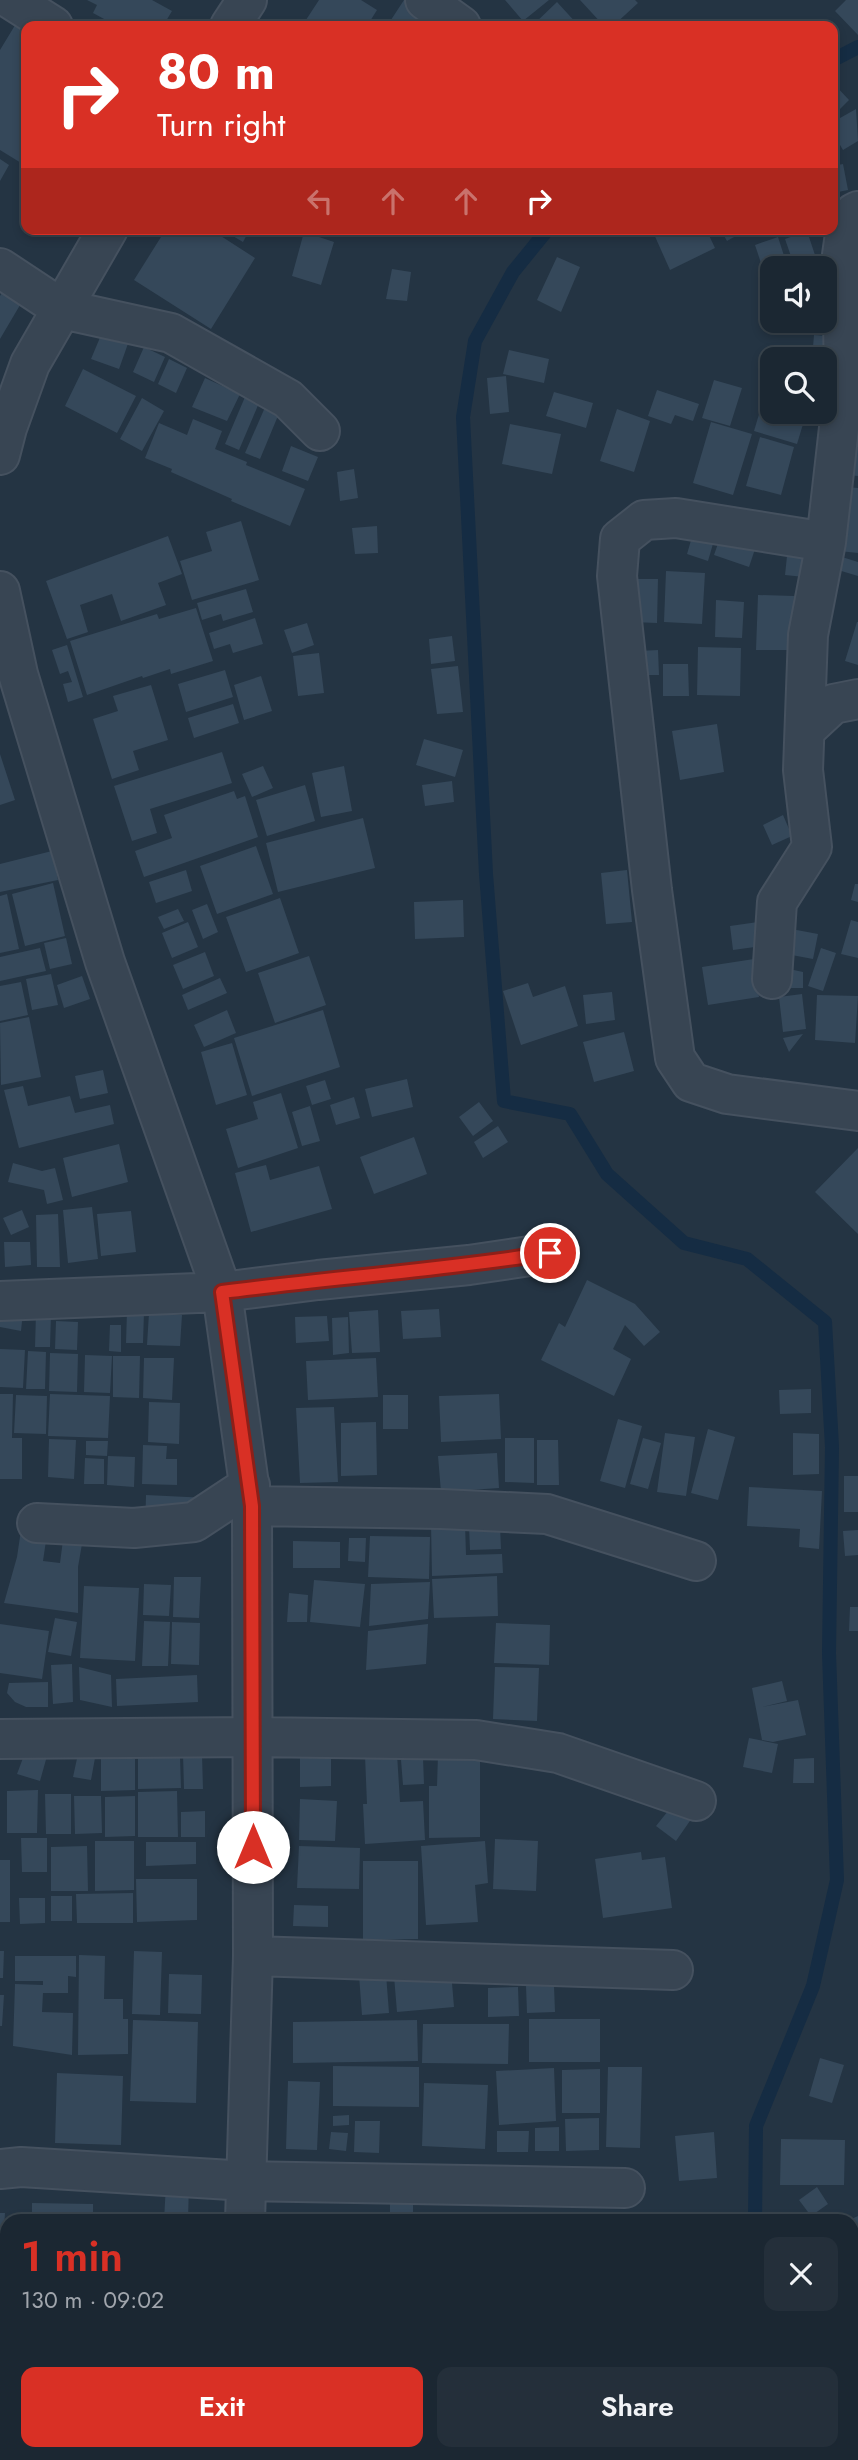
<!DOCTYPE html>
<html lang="en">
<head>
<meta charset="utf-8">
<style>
  :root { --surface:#1b2732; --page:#242f3a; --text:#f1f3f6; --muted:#a0a5ac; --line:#39444d; --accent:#d93025 }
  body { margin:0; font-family:Jost,sans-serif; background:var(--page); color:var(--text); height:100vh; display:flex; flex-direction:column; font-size:26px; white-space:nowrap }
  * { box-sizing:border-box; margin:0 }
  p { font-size:23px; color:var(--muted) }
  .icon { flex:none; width:38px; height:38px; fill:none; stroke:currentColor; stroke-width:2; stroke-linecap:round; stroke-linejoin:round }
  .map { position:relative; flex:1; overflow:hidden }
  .side { position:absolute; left:0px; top:2214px; width:859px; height:247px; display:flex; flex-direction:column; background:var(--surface); border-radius:21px 21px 0 0; box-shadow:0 4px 10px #0003,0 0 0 2px var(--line) }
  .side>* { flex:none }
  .banner { position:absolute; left:21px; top:21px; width:817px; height:214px; border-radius:14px; box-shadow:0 4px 10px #0003,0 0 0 2px var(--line); background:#d93025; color:#fff; overflow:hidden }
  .fabs { position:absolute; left:760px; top:256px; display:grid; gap:14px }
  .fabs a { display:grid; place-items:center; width:77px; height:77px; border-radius:14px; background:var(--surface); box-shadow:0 4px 10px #0003,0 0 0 2px var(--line); font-size:35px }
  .pin { position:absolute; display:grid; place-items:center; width:60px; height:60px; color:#fff; margin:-30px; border:4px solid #fff; border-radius:50%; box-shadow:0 2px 7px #0007 }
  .me { position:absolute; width:77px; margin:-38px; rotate:0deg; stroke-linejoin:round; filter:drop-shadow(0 0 5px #0008) }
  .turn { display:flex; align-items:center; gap:24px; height:147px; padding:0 21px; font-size:32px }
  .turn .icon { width:91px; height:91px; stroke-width:2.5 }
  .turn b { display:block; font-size:49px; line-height:60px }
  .lanes { display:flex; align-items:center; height:66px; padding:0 21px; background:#0003; justify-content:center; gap:35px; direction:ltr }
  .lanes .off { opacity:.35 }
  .round { display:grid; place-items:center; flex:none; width:74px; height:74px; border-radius:14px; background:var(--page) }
  .headline { display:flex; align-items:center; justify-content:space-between; height:119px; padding:0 21px }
  h1 { font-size:42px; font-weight:600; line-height:52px; color:var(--accent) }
  .cta { display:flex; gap:14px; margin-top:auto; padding:14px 21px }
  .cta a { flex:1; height:80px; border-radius:14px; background:var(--accent); color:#fff; font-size:28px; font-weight:600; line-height:80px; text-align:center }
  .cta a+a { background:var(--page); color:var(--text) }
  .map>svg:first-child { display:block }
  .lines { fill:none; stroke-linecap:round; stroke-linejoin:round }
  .stream { stroke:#152c43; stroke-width:14 }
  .building { fill:#35485a }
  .minor-casing { stroke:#45515f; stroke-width:42 }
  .minor { stroke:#384553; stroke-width:38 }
  .route-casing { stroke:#8d1f18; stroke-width:18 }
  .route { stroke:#d93025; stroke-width:12 }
</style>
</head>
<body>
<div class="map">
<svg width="858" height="2460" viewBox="0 0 858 2460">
  <rect width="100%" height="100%" fill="#243443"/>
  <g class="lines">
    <path class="stream" d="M833 60 858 47
      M548 229 513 272 475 341 463 417 486 874 504 1101 570 1114 607 1174 684 1243 747 1259 825 1322 832 1447 829 1653 837 1880 813 1986 756 2126 755 2221
      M840 2454 844 2460"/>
  </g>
  <path class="building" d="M87 0H152L172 11 163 26H117L93 13 97 5Z
    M319 0H361L377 10 367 26H302Z
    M404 0 429 16 423 26H387Z
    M505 0H549L523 21Z
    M580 0H635L638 3 613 26H604Z
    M846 0H858V35L835 11Z
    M557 2 579 26H532Z
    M20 17 26 26V111L24 116 26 117V166L0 150V50Z
    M835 85 849 100 833 116V87Z
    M856 109 858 141 843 150 833 133V122Z
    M0 159 9 165 0 181Z
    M843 164 848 190 833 193V166Z
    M166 229H210L255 258 211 329 134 280Z
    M221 229H250L243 242Z
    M658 229H706L715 248 670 270 653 232Z
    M720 229H748L727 241Z
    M807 231 816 258 794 265 785 239Z
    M304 232 334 242 321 285 292 276Z
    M778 237 786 262 763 269 755 245Z
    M557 257 580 267 561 312 537 300Z
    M392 269 411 272 407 301 386 299Z
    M4 289 23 300 0 339V296Z
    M104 328 130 338 119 369 91 359Z
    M814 335 839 337 836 377 824 376V359H812Z
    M144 347 165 357 154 382 133 372Z
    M509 350 549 359 544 383 503 374Z
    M169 359 187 368 176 393 158 384Z
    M83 369 136 396 117 433 65 406Z
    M771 374 772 411H807L797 444 754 431Z
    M506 376 509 412 490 414 487 378Z
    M205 378 240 394 227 421 192 407Z
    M714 380 742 388 730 426 702 418Z
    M657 390 699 404 693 421 675 415 671 424 648 416Z
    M554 392 593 403 586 428 546 416Z
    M245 397 259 403 239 450 225 444Z
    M142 398 164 411 142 451 120 439Z
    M266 405 280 411 260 459 245 453Z
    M617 409 650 421 634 472 600 461Z
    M193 419 222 431 215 449 247 462 246 465 305 489 290 526 231 501 232 499 171 472 172 469 145 458 159 423 187 435Z
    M711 422 752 434 733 495 693 483Z
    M510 424 561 434 552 474 502 464Z
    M760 437 794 447 781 495 746 486Z
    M291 446 318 457 308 481 282 471Z
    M853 447 858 448V476L848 475Z
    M354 469 358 498 340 501 337 472Z
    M847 487 858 488V553L839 551Z
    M241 521 259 580 192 600 180 561 212 551 206 532Z
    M377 526 378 553 355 554 352 528Z
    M694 530 715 537 708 561 687 554Z
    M722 532 757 543 749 567 714 555Z
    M168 536 182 574 158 583 166 605 121 621 112 594 80 605 88 632 67 639 46 581Z
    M787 556 806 557 804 577 785 575Z
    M842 557 858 562V576L838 570Z
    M666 571 705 573 702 624 664 622Z
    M632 579H658L657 623 632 622Z
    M246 589 253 612 223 621 221 614 202 620 197 603Z
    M758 595 794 596 792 650H756Z
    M716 600 744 602 742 638 715 637Z
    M196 608 213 661 171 674 170 669 143 678 142 676 87 695 70 641 157 614 159 619Z
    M255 618 263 644 233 653 230 644 214 649 209 633Z
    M857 622H858V665L845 661Z
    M307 623 314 645 292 653 284 630Z
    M452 636 455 661 431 664 429 639Z
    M67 645 83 697 68 702 63 684 72 682 68 671 60 674 52 650Z
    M698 647 741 648 740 696 697 695Z
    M658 650 659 675H641L639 651Z
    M319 653 324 693 298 696 293 656Z
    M663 664H688L689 696H663Z
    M458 666 463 712 437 714 431 669Z
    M225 670 233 697 186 712 178 684Z
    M261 676 272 711 244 720 234 685Z
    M151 685 168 740 133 751 139 770 112 779 93 719 118 711 113 696Z
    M233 704 239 723 194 738 188 718Z
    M717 724 724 772 680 780 672 731Z
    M424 739 463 750 455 777 416 765Z
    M222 752 232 783 150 809 157 833 132 841 114 786Z
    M0 754 15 800 0 805Z
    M263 766 273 788 252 797 242 774Z
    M344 766 352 811 321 817 312 773Z
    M452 781 454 802 425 806 422 785Z
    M305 785 315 821 267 836 256 800Z
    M234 791 237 799 245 796 258 837 144 877 135 851 172 838 164 815Z
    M783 815 792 836 772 845 763 825Z
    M363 818 375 868 278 892 266 843Z
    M256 846 273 894 217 914 200 866Z
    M52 851 58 880 0 892V864Z
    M186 870 192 891 156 903 149 882Z
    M627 870 632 922 606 924 601 873Z
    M53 883 65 936 25 946 12 894Z
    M855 884H858V902L851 900Z
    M7 894 19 949 0 953V896Z
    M280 898 299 953 246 972 226 917Z
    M463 900 464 937 415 939 414 902Z
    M207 904 218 932 203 939 192 910Z
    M178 909 184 921 164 929 158 917Z
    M851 920 858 922V958L841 954Z
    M188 922 198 947 172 958 162 933Z
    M758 922 762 946 733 950 730 926Z
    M786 928 818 934 813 959 781 953Z
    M66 938 72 964 50 969 44 943Z
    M40 948 46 971 0 981V957Z
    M821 948 836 953 823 991 808 986Z
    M205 952 214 976 183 989 173 965Z
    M309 956 326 1005 275 1023 258 973Z
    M754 959 759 997 708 1005 702 967Z
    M780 967 803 972V988H779Z
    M51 974 58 1005 32 1010 26 979Z
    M82 976 90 999 64 1008 57 985Z
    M220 978 227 993 188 1010 182 995Z
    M21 982 28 1015 0 1021V986Z
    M528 983 533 997 565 986 578 1026 521 1045 503 991Z
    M612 992 615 1020 586 1024 583 995Z
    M802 994 806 1029 783 1032 779 997Z
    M817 995 858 996 855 1043 815 1040Z
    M227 1010 236 1033 204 1047 194 1025Z
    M323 1010 340 1067 252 1096 234 1038Z
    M29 1017 41 1077 1 1085 0 1023Z
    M624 1032 634 1071 594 1082 583 1042Z
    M803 1034 789 1052 783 1038Z
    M232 1043 247 1095 216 1105 201 1052Z
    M103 1070 108 1093 80 1099 75 1076Z
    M407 1079 413 1107 372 1117 365 1089Z
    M325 1080 331 1099 312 1105 306 1086Z
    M23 1086 28 1106 70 1096 75 1113 110 1105 114 1124 19 1148 4 1090Z
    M281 1093 298 1148 238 1168 226 1129 258 1119 253 1102Z
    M354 1097 360 1118 336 1125 330 1105Z
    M479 1102 493 1121 473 1136 459 1117Z
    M310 1106 320 1141 302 1146 292 1112Z
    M498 1126 508 1142 483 1158 474 1142Z
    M414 1137 427 1174 374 1194 360 1157Z
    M119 1144 128 1182 72 1197 63 1158Z
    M858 1148V1234L815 1192Z
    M13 1163 42 1171 55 1168 63 1200 47 1204 44 1190 8 1182Z
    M266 1165 270 1180 319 1166 332 1209 251 1232 235 1173Z
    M92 1207 98 1259 68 1263 63 1210Z
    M22 1210 29 1227 11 1235 3 1218Z
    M131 1211 136 1252 101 1256 97 1214Z
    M58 1214 60 1267H37L36 1215Z
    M4 1242H30L31 1265 5 1267Z
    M587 1280 635 1304 660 1332 644 1346 625 1325 613 1349 631 1359 614 1396 541 1360 559 1323 565 1327Z
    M0 1309 23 1312 21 1331 0 1327Z
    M439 1309 441 1337 403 1339 401 1311Z
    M378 1310 380 1352 352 1353 349 1312Z
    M127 1311 144 1312 143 1343H126Z
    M36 1313 51 1314 50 1347H35Z
    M149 1313 182 1315 180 1346 147 1345Z
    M327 1316 329 1341 296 1343 295 1317Z
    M348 1317 349 1353 333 1355 332 1318Z
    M56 1321 78 1322 77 1350 55 1349Z
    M110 1325H121V1352L109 1351Z
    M0 1349 25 1350 23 1388 0 1387Z
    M28 1351 46 1352 45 1389H26Z
    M50 1353 78 1354 77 1392 49 1391Z
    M85 1355 112 1356 110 1393 84 1392Z
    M113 1356H140L139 1398 113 1397Z
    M144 1358H174L172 1400 143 1398Z
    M376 1358 378 1397 308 1400 306 1361Z
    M811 1389V1413L780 1414 779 1390Z
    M0 1394H13L12 1438H22V1479H0Z
    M50 1394 110 1396 108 1438 48 1436Z
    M499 1394 501 1439 441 1442 439 1396Z
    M16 1395 47 1396 46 1434 14 1433Z
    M383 1395H408V1429H383Z
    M149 1402 180 1403 179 1444 148 1442Z
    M334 1407 338 1482 300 1483 296 1408Z
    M618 1419 642 1426 625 1488 600 1481Z
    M376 1422 377 1475 341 1476V1423Z
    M708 1429 735 1437 718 1500 691 1493Z
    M665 1433 695 1437 686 1496 657 1492Z
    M793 1433 819 1434V1474L793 1475Z
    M505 1438H534V1483L505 1482Z
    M643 1438 661 1443 648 1489 630 1484Z
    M49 1439 76 1440 74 1479 48 1477Z
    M537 1440H558L559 1485H537Z
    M86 1441H108L107 1456 86 1455Z
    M143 1445 167 1446 166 1459H177V1485L142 1484Z
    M497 1453 499 1488 441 1492 438 1456Z
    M108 1456 135 1457 134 1487 107 1485Z
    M85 1458 104 1459V1484H84Z
    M844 1476H858V1512H844Z
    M749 1487 822 1491 819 1549 799 1547 800 1529 747 1526Z
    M146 1495 208 1498 206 1537 145 1534Z
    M465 1523 466 1555 502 1554 503 1573 432 1576 431 1524Z
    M500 1526 501 1549 470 1550 469 1527Z
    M21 1530 47 1534 43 1561 60 1563 63 1540 82 1544 78 1567V1613L4 1603 17 1557Z
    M858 1530V1555L845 1556 843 1531Z
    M370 1536 430 1537 429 1579 368 1577Z
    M349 1538H366L365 1562 348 1561Z
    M293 1541 340 1542V1568H293Z
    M497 1576 498 1616 434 1618 432 1579Z
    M174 1577H201L199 1618 173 1617Z
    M314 1580 365 1584 360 1627 310 1622Z
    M430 1582 428 1619 369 1626 371 1584Z
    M144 1584 171 1585 169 1616 143 1615Z
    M84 1586 139 1588 135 1661 80 1658Z
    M289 1593 308 1595 307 1622H287Z
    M850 1607H858V1631H849Z
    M55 1618 77 1622 71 1656 48 1652Z
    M144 1621 170 1622 168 1666H142Z
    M172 1622 200 1623 199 1665 171 1664Z
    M496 1623 550 1625 549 1665 494 1663Z
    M0 1624 49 1631 42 1679 0 1673Z
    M428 1624 426 1664 366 1670 368 1631Z
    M72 1664 73 1702 53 1704 51 1665Z
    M79 1667 111 1675 112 1707 80 1700Z
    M495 1667 539 1668 537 1721 493 1719Z
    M197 1675 198 1702 117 1706 116 1679Z
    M782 1681 787 1701 762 1707 798 1700 806 1735 773 1742 762 1740 752 1688Z
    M48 1682V1707H26L15 1702 7 1693 9 1683Z
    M749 1738 778 1744 772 1773 743 1767Z
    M26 1750 47 1756 40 1781 17 1774Z
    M78 1754 95 1758 91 1780 73 1777Z
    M183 1754H202L203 1789H184Z
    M397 1754 400 1802 423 1801 425 1840 365 1844 363 1804H367L365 1756Z
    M438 1755H480V1837L429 1838V1786H437Z
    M138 1757H180L181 1788 138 1789Z
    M331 1757V1786L300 1787V1758Z
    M423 1758 424 1784 403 1785 401 1760Z
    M814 1758V1783H793L794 1759Z
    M101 1759H135V1790L101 1791Z
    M38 1790 37 1833H7V1791Z
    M177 1791 178 1837H138V1792Z
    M45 1794H71V1834H46Z
    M74 1796H101L102 1833 75 1834Z
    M135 1796V1836L105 1837V1797Z
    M300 1799 337 1801 335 1841 299 1840Z
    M676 1801 694 1815 676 1841 656 1826Z
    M205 1811V1837H181V1812Z
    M21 1838H47V1872H22Z
    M495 1839 538 1841 536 1891 493 1889Z
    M95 1841H134V1890L95 1891Z
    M485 1841 488 1883 475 1885 478 1922 426 1925 421 1846Z
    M146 1842H196V1864L146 1866Z
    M87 1846 88 1891H51V1847Z
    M299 1846 360 1848 359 1889 297 1888Z
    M641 1852 642 1860 665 1857 672 1908 603 1918 595 1859Z
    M0 1860H10V1922H0Z
    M363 1861H418V1939L363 1940Z
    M136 1879H197V1920L137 1922Z
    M133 1893V1923H77L76 1894Z
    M51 1896H72V1921H51Z
    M19 1898H45V1923L20 1924Z
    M294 1905 328 1906V1927L293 1926Z
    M0 1951H4L3 1978H0Z
    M134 1951 162 1952 160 2015 132 2014Z
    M79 1955 105 1956 104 1999H123V2019H128V2054L78 2055Z
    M15 1956H76V1977L68 1976V1993H43L42 2012 73 2013 72 2055 13 2046 15 1984 43 1985V1981H15Z
    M451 1971 454 2007 397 2012 394 1976Z
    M169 1974 202 1975 201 2014 168 2013Z
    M386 1974 389 2013 362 2015 359 1975Z
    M526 1986H554L555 2012 527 2013Z
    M518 1987 519 2016 488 2017V1988Z
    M0 1995H4L2 2026H0Z
    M529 2019H600V2062H529Z
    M133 2020 198 2022 196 2103 130 2101Z
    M417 2020 418 2061 293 2063V2022Z
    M423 2024H509L508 2064 422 2063Z
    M820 2058 844 2065 832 2103 809 2096Z
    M333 2066 419 2067V2107L333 2106Z
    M608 2067H642L640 2148 606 2147Z
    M554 2068 556 2121 499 2125 496 2071Z
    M600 2069V2113H562V2070Z
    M57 2073 123 2076 121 2145 55 2143Z
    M288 2081 320 2082 317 2150 286 2149Z
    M424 2083 488 2085 485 2149 422 2146Z
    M349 2115V2125L333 2126V2116Z
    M599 2118V2150L566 2151 565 2119Z
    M355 2121H380L379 2153 354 2152Z
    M559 2127V2151H535V2128Z
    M497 2131H529L528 2152H497Z
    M331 2132 348 2133 346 2151 329 2149Z
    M714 2132 717 2178 679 2181 675 2136Z
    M781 2139 845 2140 844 2185H780Z
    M166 2183H189L188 2221H164Z
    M817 2187 828 2204 811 2216 799 2200Z
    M390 2202H413V2221H390Z
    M32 2203 93 2204V2221H32Z
    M382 2212 383 2221H353V2213Z
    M0 2213H5L2 2258H0Z
    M858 2216V2260L852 2262V2221H847Z
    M0 2447H7V2454H52L51 2460H0Z
    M57 2454H114V2460H57Z
    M276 2454H344L345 2460H276Z
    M665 2454H703L701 2460H685Z"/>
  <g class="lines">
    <defs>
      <path id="minor" d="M12 0 53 26
        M425 0 461 26
        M230 26 247 0
        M0 268 62 309 171 333 288 399 320 431
        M0 455 7 428 30 364 108 229
        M826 542 676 518 644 520 620 539 617 576 652 890 675 1058 691 1082 727 1094 858 1111
        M0 591 18 674 105 962 222 1292 252 1506 253 1956 245 2221
        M805 730 833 704 858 699
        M772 979 777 902 812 847 803 770 808 635 826 542 844 384 842 255 846 227 854 213 858 211
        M0 1301 222 1292 318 1280 469 1265 550 1253
        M252 1506 442 1509 547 1514 696 1561
        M37 1523 134 1528 194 1522 250 1485
        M0 1739 254 1737 476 1740 558 1753 696 1801
        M253 1956 673 1970
        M0 2169 21 2167 247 2181 625 2188
        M852 2310 858 2303
        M0 2401H7
        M238 2460V2454
        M719 2460 731 2454"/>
    </defs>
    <use href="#minor" class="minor-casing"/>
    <use href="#minor" class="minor"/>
  </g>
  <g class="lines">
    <defs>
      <path id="route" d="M253 1847 252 1506 222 1292C331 1278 441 1270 550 1253"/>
    </defs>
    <use href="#route" class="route-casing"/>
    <use href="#route" class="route"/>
  </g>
</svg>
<div class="fabs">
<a><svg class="icon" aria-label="sound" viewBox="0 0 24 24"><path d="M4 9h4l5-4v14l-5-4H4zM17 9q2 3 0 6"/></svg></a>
<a><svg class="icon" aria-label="search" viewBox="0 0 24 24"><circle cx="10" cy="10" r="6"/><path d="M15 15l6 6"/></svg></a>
</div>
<div class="pin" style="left:550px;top:1253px;background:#d93025"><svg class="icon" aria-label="arrive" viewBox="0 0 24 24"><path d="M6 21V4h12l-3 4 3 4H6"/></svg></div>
<svg class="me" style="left:253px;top:1847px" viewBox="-20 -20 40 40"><circle r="19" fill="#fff"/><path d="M0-13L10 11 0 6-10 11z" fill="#d93025"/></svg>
<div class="banner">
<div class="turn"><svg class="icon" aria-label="right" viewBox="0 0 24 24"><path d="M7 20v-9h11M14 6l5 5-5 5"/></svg><div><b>80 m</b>Turn right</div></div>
<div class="lanes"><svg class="icon off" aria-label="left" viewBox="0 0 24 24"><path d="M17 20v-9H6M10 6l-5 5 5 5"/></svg><svg class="icon off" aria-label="ahead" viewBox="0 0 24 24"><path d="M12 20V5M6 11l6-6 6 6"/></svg><svg class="icon off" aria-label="ahead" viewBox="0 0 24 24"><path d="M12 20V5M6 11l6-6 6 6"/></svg><svg class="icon" aria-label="right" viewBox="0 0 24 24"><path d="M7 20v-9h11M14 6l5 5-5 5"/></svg></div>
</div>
<section class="side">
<div class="headline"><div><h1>1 min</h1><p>130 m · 09:02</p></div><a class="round"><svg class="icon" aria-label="close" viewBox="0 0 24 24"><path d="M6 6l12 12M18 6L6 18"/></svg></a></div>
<div class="cta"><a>Exit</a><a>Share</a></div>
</section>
</div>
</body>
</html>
